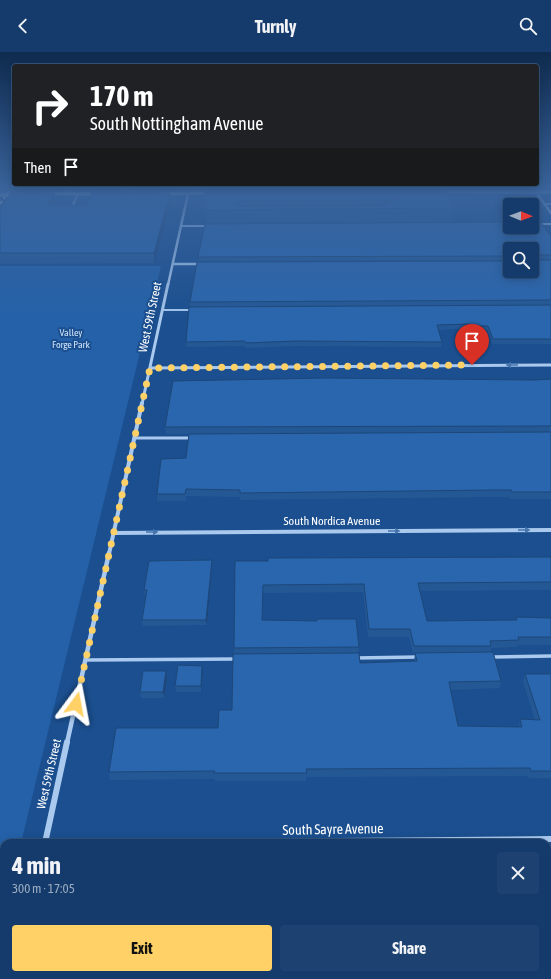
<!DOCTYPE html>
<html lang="en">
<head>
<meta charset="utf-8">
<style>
  :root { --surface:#143b6b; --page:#1d4271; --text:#f1f3f6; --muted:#9dadc1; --line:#33557e; --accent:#ffd166 }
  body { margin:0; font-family:"Asap Condensed",sans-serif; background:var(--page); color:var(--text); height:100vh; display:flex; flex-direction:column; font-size:15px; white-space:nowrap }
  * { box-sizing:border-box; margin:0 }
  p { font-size:13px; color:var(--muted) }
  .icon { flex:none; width:22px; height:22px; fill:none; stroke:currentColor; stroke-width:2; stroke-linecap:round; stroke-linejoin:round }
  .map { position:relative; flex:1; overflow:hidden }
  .sheet { position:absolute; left:0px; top:787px; width:551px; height:140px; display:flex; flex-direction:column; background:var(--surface); border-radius:12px 12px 0 0; box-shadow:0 2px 10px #0003,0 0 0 1px var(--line) }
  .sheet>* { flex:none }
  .guide { position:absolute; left:12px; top:12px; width:527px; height:122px; border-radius:4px; box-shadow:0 2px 10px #0003,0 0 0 1px var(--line); background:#202124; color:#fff; overflow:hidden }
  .needle { width:26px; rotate:91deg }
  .fabs { position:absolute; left:503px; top:146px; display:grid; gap:8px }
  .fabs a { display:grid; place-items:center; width:36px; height:36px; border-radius:4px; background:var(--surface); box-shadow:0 2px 10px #0003,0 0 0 1px var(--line); font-size:20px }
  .pin { position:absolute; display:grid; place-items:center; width:34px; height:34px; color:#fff; margin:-41px -17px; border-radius:50% 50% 50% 0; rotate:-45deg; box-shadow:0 0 4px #0007 }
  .pin .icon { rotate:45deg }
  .me { position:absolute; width:44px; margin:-22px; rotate:13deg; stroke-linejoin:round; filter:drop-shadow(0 0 3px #0008) }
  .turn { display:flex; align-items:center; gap:14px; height:84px; padding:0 12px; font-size:18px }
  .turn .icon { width:52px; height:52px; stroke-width:2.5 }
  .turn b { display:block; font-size:28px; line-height:34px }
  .then { display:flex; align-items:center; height:38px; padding:0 12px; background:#0003; gap:8px; font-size:15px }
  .round { display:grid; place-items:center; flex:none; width:42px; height:42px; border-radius:4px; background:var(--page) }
  .summary { display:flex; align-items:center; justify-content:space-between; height:68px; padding:0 12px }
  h1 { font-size:24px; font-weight:700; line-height:30px }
  .primary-button { display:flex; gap:8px; margin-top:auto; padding:8px 12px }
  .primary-button a { flex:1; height:46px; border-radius:4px; background:var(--accent); color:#111; font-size:16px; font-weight:700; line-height:46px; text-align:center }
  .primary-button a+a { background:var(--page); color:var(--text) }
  header { display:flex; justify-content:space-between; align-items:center; height:52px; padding:0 12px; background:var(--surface); font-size:18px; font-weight:700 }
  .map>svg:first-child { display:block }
  .green { fill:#2461a8 }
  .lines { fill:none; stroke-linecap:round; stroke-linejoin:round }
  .lane-far3 { stroke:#a9c9ee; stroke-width:2 }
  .lane-far2 { stroke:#a9c9ee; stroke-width:3 }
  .lane-far1 { stroke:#a9c9ee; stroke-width:3.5 }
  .lane { stroke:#a9c9ee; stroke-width:4.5 }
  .street-far4 { stroke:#a9c9ee; stroke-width:2.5 }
  .street-far3 { stroke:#a9c9ee; stroke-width:3 }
  .street-far2 { stroke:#a9c9ee; stroke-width:4 }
  .street-far1 { stroke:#a9c9ee; stroke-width:4.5 }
  .street { stroke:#a9c9ee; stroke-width:6 }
  .primary { fill:#f0f6ff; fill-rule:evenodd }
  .rail { stroke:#fff; stroke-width:2; stroke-dasharray:4 2; stroke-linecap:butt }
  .wall { fill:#245895; fill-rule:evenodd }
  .shaded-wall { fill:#1d4779 }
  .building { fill:#2a66ad; stroke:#1d4779 }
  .oneway { fill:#4674ac }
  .route { stroke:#ffd166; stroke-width:7; stroke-dasharray:0 12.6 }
  .labels { text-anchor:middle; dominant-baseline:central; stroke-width:4; stroke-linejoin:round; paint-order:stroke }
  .far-park-label { font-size:10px; fill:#cfe3fa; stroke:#1b4f8f }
  .street-label { font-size:12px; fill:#fff; stroke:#1b4f8f }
  .near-street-label { font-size:14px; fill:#fff; stroke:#1b4f8f }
</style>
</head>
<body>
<header><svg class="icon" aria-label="back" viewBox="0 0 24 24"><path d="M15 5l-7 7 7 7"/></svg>Turnly<svg class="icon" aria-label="search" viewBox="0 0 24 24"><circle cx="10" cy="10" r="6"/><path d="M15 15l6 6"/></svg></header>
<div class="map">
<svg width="551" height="927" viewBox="0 0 551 927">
  <rect width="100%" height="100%" fill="#1b4f8f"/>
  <path class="green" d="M0 214H161L21 791H4V861L0 878Z"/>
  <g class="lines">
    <path class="lane-far3" d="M125 138 136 142
      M60 141 70 138
      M544 152H551
      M72 155 78 142
      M532 172H551
      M181 174H208
      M163 258H193"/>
    <path class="lane-far2" d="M134 386H191"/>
    <path class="lane-far1" d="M491 605 551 604
      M355 606 418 605
      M86 608 236 607"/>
    <path class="lane" d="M0 911H4"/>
    <path class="street-far4" d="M536 140 551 161
      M173 212H200
      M168 233 188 142"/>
    <path class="street-far3" d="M150 316 551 313
      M142 352 168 232"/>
    <path class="street-far2" d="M113 481 551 478
      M109 502 142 351"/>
    <path class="street-far1" d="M67 691 109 501"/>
    <path class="street" d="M45 791 67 690
      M116 791 551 787
      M16 927 17 923"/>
    <path class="primary" d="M433 138H551V142L431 141 430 140Z
      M217 139 219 140V142L157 144 154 142 157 140Z
      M41 140H105L108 142 105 144 39 143V141Z
      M0 141 23 140 26 142 23 144 0 145Z"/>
    <path class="rail" d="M0 152 10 138"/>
  </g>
  <path class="wall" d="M93 138H123V139H120V141H170L171 150 154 211 0 212V157L54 141 56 151 55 153H86Z
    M385 138 387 152 388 150 387 144V138H445L454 156 452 170 206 171 205 162H204L203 148Z
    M501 144 510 153V163L501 148Z
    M532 157 537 170H535L551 185V207H532L510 197V208L199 209 198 205 532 175Z
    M533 208H551V253L190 255V250Z
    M551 253V292H492L487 278H470L469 276 438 278 442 290 441 295 295 294 246 296 245 294 186 295V290Z
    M551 327V447H510L509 445H493L240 448V445L186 444V449H157V442L186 406 189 382H166L165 375 535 328Z
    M551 505V538L420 539 427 569 515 568 516 565 551 566V593H518L517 595 491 596 490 600 501 629 500 636 450 638 458 674 519 675 520 667 535 668 523 630 525 622H551V726H529L528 724 306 725V729H215V727L110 728 109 720 218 676 232 658 234 596 268 509ZM363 540 368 585H409L413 602H415L414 609 360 611 358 601 359 595 262 568 263 541Z
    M212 514 207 573 143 574 142 568 146 543H145L144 538Z
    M202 614 203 620 201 640H176L175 634Z
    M166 619 167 625 164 646H141L140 640Z
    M547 852 551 927H472V923H547Z
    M82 923H200L199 927H82Z
    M284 923H311V927H284Z
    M337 923H443L444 927H337Z"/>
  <path class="shaded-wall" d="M54 141 56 151 49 162 48 153Z
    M170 141 171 150 154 211V201Z
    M387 146 386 157H383L384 148Z
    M538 165 537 170H532V166Z
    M212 508V514L207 573 206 568Z
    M202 614 203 620 201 640V634Z
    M166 619 167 625 164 646 163 640Z"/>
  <path class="building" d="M93 138H119L118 141H170L154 201H0V157L11 141H54L48 153H86Z
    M205 138H385L387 146 384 148 239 149 236 152 239 154 385 153 393 147 390 138H445L454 156 205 158 207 148H203Z
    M501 144H524L530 153H510V158Z
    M532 157 538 165 532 166Z
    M532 169 541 170 551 185V203H533L532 204V197H510V204L198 205 205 172 510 170V175H532Z
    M532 207 533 208H551V248L190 250 197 210 510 209V219H532Z
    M551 253V287H493L488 274H471L469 272 437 273 442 290 295 289 246 291 245 289 186 290 189 255Z
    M326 326 535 328 551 327V374L165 375 173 329Z
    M551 380V440H512L511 438H495L240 441V438L186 437 185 442H157L161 407 186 406 189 382Z
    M551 505V530L418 531 427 569 517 568 516 565 551 566V585H518L519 588 490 589 491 594H414L410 577H369L364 532 263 533 262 568 317 569V567H356L359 595 234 596 235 509H268V506Z
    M212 508 206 568H142L147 538H144L149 509Z
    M493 600 501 629 449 630 458 674 522 675 520 667 540 668 525 622H551V719H531L530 716 306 717 307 721H214L215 719 109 720 116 676H218L219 658H232L233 602 359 601 360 611 417 609 415 601Z
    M178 613 202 614 201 634H175Z
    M143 619H166L163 640H140Z
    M547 852H551V927L549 921H547Z
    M82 923H199V925L146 927H82Z
    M284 923H311V925H284Z
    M338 923H443L444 927H354V925H338Z"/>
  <defs><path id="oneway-solid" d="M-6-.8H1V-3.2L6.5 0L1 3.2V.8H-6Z"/></defs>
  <g class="oneway">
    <use href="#oneway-solid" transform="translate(512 313) rotate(180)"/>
    <use href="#oneway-solid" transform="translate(524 478)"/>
    <use href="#oneway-solid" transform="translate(394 479)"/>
    <use href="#oneway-solid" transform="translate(152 480)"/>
  </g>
  <linearGradient id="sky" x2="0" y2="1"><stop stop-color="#0f2b4f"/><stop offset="0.51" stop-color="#39639b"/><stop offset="1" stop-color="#39639b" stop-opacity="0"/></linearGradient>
  <rect width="551" height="268" fill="url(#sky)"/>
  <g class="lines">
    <path class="route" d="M76 652 150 316 472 313"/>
  </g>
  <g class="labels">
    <g class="far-park-label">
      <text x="71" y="280">Valley<tspan x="71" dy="12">Forge Park</tspan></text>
    </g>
    <g class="street-label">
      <text transform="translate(150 265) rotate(-78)">West 59th Street</text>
      <text x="332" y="469">South Nordica Avenue</text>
      <text transform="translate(49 722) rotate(-77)">West 59th Street</text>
    </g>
    <g class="near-street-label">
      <text transform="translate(333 777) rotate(-1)">South Sayre Avenue</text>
    </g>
  </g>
</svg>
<div class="fabs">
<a><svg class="needle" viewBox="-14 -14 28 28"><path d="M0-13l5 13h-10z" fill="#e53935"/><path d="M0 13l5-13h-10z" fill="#9dadc1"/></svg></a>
<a><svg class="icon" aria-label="search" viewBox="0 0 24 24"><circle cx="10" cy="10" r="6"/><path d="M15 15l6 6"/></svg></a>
</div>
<div class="pin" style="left:472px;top:313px;background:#d93025"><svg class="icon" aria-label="arrive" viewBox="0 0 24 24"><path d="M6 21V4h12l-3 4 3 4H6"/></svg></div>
<svg class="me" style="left:76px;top:652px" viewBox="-20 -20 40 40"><path d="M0-17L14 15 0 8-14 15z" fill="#ffd166" stroke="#fff" stroke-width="4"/></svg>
<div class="guide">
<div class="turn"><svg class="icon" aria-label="right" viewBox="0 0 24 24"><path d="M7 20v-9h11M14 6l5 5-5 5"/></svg><div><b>170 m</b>South Nottingham Avenue</div></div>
<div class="then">Then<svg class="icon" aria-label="arrive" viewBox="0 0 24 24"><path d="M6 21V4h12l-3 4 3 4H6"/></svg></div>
</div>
<section class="sheet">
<div class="summary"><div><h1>4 min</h1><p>300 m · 17:05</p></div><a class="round"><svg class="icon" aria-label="close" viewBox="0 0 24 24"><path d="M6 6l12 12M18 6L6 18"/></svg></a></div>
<div class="primary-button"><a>Exit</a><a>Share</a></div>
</section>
</div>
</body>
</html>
